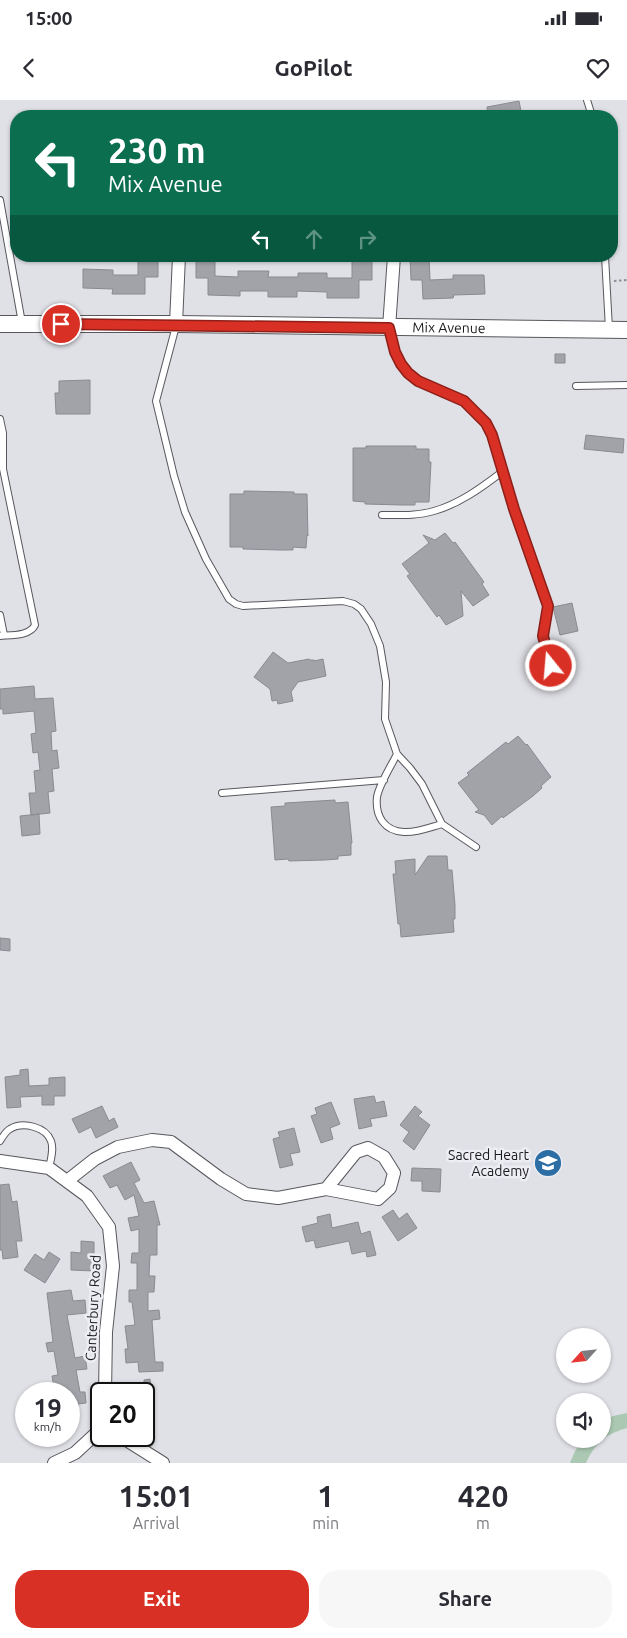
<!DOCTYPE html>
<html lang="en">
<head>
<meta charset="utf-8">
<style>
  :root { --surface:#fff; --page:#f7f7f7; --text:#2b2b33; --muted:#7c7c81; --accent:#d93025 }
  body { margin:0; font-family:Ubuntu,sans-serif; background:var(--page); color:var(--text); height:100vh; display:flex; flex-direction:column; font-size:19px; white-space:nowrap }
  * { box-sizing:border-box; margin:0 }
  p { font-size:16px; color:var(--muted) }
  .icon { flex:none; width:28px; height:28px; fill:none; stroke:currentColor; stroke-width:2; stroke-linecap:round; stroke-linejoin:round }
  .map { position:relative; height:1363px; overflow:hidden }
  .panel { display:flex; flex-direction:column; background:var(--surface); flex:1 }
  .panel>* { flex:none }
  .hud { position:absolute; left:10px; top:10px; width:608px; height:152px; border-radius:20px; box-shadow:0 1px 4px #0004; background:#0b6e4f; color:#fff; overflow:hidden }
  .needle { width:32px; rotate:243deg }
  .fabs { position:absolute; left:556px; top:1228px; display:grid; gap:10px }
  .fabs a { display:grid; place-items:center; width:55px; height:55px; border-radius:50%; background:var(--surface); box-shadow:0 1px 4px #0004; font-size:25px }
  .speed { position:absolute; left:15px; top:1282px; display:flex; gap:10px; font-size:25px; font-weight:700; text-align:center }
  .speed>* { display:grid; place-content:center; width:65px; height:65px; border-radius:50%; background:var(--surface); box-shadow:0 1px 4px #0004; line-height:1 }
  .speed small { font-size:12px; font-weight:400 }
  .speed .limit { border:2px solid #111; border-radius:8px; background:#fff; color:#111 }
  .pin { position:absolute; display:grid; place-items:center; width:42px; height:42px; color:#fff; margin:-21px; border:2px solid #fff; border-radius:50%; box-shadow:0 1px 5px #0007 }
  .me { position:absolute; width:55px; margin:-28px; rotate:343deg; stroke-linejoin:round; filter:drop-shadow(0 0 4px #0008) }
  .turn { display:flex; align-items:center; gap:18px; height:105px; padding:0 15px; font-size:22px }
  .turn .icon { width:65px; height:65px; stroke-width:2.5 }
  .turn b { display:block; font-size:35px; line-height:42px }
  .lanes { display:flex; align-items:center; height:48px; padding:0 15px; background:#0003; justify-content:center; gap:25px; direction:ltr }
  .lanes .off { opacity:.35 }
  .eta { display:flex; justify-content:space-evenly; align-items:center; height:85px; text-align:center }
  .eta b { font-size:30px; font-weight:700; line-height:35px }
  .cta { display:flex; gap:10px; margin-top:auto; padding:10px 15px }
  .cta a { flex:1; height:58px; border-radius:20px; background:var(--accent); color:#fff; font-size:20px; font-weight:700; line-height:58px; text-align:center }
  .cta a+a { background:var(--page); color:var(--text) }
  .status { display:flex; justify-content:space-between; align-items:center; height:35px; padding:0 25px; background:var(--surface); direction:ltr }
  .status svg { height:14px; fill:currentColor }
  header { display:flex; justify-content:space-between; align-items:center; height:65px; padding:0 15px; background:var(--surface); font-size:22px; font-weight:700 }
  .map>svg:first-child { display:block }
  .green { fill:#aac8b2 }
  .building { fill:#a2a2a9; stroke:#8a8a91 }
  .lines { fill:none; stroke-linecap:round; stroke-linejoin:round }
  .service-casing { stroke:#57575d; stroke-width:8 }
  .minor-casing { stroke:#57575d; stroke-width:14 }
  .tertiary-casing { stroke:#57575d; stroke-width:18 }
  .path { stroke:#8d8d91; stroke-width:2; stroke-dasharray:2.5 2.5; stroke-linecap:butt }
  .service { stroke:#fff; stroke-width:6 }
  .minor { stroke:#fff; stroke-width:12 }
  .tertiary { stroke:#fff; stroke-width:16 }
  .route-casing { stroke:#8d1f18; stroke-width:12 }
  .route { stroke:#d93025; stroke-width:9 }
  .labels { text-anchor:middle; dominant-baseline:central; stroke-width:5; stroke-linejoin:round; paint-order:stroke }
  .street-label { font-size:14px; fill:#1a1a1c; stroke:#ededf4 }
  .poi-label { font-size:14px; fill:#1a1a1c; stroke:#ededf4; text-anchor:end }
</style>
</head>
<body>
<div class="status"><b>15:00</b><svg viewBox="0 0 49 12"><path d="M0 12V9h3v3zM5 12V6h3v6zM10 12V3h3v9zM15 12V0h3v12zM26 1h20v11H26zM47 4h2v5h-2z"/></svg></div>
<header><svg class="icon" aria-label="back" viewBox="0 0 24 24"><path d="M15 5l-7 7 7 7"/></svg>GoPilot<svg class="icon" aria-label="heart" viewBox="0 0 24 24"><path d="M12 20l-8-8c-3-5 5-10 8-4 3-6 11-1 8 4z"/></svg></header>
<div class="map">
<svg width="627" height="1363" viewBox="0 0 627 1363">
  <rect width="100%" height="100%" fill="#e0e0e7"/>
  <path class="green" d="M627 1313V1328C607 1333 594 1344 586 1363H570L575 1351 583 1339H602L603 1321 613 1316Z"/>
  <path class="building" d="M519 1 522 16H488L487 7Z
    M138 156H158V177H145V194H112L113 189 83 188V169L113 170V175H138Z
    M196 156H215V176L238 177V171H269L268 177H298V173H327V178H352V156H372V180H359V198H327V192L297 191V197H268V191H240V196L208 195V178H196Z
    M410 156H429L430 180 453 179V175H484L485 194 454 195 453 198 423 199 422 180H411Z
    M555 254H565V263H555Z
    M90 280V314H56L55 293H59V281Z
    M586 335 624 339 623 353 584 349Z
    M366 346H416V349H429V362H431L429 402H415V405H402L365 404V402L353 401V348H366Z
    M244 391 294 392V394H307L308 436 307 435 306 448 293 447V450H280L243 449V447H230V394H244Z
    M445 433 453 443 455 442 484 482 482 484 489 495 473 506 461 491 463 516 446 525 439 515 437 517 415 487 407 476 410 474 402 464 429 443 423 435 435 440Z
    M572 503 578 531 560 535 553 507Z
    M273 552 288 563 309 559 310 560H314V561L323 559 326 576 298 582 291 592 293 601 278 604 277 600 272 601 270 589 254 577Z
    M34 586 35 599 53 598 56 631 51 632 52 651 57 650 59 668 52 669 54 691 48 692 50 713 31 715 29 693H36L34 671 40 670 38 652 33 653 31 634 36 633 34 611 3 614V609H0V589Z
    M518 636 526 645 527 644 551 677 541 686 542 688 533 696 503 718 502 716 492 725 484 715 475 712 479 710 458 683 469 675 467 673 506 642 508 644Z
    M335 700V703L348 702 352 743H351V755L338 756V759L325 760 289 761 288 759 275 760 271 707 285 706V703Z
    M39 714 40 734 22 736 20 716Z
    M428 756H447L448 770H452L455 805V819H453L454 832 401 837 400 824H398L393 774H396L395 761 415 759V775Z
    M0 838 10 839V851L0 850Z
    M28 969 29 986 49 985V978L65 977V996H54V1005H42V996L20 997 21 1007 7 1008 5 977 20 975V970Z
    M374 996 376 1003 384 1001 387 1016 370 1019 372 1026 359 1029 354 999Z
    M331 1002 340 1024 330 1028 333 1039 321 1043 311 1016 317 1014 315 1008Z
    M102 1006 109 1021 114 1018 118 1027 96 1038 91 1027 79 1033 72 1019Z
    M415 1006 422 1012 418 1016 430 1025 414 1050 403 1041 409 1032 400 1025Z
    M294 1028 300 1052 290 1054 293 1065 280 1068 273 1039 280 1037 278 1032Z
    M131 1062 140 1080 134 1083 144 1103 154 1101 160 1125H157V1155H150L149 1176H155L154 1192H148V1211L159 1210 160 1219 152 1220 155 1262H163V1271L139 1272 138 1262 126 1263 125 1249H128L125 1226 135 1225 132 1202H129V1190H137V1163H131L132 1153H139V1129L131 1131 128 1118 139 1116 134 1095 125 1100 117 1085 110 1088 103 1076Z
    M412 1068 441 1069 440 1092 422 1091V1081H411Z
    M9 1084 12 1102 17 1101 22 1141H16L18 1157 3 1159 2 1150H0V1085Z
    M393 1110 399 1119 407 1113 417 1128 398 1141 382 1117Z
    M330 1114 332 1128 358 1122 361 1134 370 1131 376 1155 367 1157 366 1151 352 1154 349 1141 316 1148 314 1140 306 1142 302 1127 318 1123 317 1117Z
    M81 1141 94 1142V1171L71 1170V1152L81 1153Z
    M49 1152 60 1159 45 1183 24 1170 35 1154 44 1160Z
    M71 1190 73 1201 85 1200 86 1213 67 1215 75 1258 85 1256 87 1269 76 1270 80 1292H85L86 1303 78 1304 79 1316 69 1317V1294H55L52 1276 58 1275 54 1251 48 1252 46 1243 53 1242 47 1193Z
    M150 1279 153 1312 144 1313V1280Z"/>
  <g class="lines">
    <defs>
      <path id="service" d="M587 0 592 16
        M0 100 22 223
        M605 156 609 229
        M176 226 156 301 174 376 185 412 206 459 229 499 236 504 243 506 343 501 354 504 361 509 371 524 380 546 386 582 385 619 397 654 410 668 422 684 442 724 476 747
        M389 228 395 252 401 264 408 273 418 281 464 301 486 323 492 335 512 404 548 506 543 536 553 578
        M576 286 627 285
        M0 319 3 333V369L35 525C30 536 11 535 0 536
        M382 415C399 415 417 416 434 411 459 404 481 388 502 372
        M0 515 4 535
        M397 654C391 666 379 685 377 697 375 716 384 731 404 732 416 733 431 727 442 724
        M222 693 384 680
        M0 1041C3 1036 6 1031 10 1029 23 1021 46 1027 51 1041 54 1049 51 1059 49 1068"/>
      <path id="minor" d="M176 224 179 156
        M389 228 394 156
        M0 1061 49 1068 87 1096 109 1127 113 1166 106 1232 105 1294
        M67 1081 95 1059 118 1047 152 1040 171 1042 221 1079 246 1094 278 1098 326 1089 378 1099 390 1088 394 1073 384 1057 368 1048 356 1052 326 1089
        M120 1336 163 1363
        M54 1363 75 1353 101 1329"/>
      <g id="tertiary">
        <path id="s1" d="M0 224H176L627 230"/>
      </g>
    </defs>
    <use href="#service" class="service-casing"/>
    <use href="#minor" class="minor-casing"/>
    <use href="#tertiary" class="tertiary-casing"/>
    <path class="path" d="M614 181 627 180"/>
    <use href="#service" class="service"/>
    <use href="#minor" class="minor"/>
    <use href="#tertiary" class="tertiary"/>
  </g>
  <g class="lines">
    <defs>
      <path id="route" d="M61 224 389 228 395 252 401 264 408 273 418 281 464 301 486 323 492 335 514 409 548 506 543 536 551 566"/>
    </defs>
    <use href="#route" class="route-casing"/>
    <use href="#route" class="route"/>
  </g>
  <defs>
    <symbol id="school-disc" viewBox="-11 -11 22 22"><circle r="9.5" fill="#2c6da3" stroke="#ededf4"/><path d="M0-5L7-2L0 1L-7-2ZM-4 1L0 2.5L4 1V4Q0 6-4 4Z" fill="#fff"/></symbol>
  </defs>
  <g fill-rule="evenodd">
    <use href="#school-disc" x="532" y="1047" width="32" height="32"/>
  </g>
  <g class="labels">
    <g class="street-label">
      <text stroke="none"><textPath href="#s1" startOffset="449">Mix Avenue</textPath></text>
      <text transform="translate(93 1208) rotate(-87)">Canterbury Road</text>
    </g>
    <g class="poi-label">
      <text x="529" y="1055">Sacred Heart<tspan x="529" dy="16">Academy</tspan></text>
    </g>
  </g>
</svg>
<div class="fabs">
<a><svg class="needle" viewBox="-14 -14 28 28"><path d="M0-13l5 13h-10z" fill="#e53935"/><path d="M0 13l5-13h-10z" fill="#7c7c81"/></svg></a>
<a><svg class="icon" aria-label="sound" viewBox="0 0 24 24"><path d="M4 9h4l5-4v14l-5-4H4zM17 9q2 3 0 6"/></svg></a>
</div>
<div class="speed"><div>19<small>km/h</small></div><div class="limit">20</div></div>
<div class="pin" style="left:61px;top:224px;background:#d93025"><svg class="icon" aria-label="arrive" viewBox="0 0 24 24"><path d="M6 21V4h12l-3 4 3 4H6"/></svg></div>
<svg class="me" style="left:551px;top:566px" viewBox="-20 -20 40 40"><circle r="17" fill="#d93025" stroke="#fff" stroke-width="3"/><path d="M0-11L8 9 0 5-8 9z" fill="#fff"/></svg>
<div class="hud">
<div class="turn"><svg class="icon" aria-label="left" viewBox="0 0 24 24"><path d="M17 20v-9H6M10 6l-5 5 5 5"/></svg><div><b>230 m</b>Mix Avenue</div></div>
<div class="lanes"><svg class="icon" aria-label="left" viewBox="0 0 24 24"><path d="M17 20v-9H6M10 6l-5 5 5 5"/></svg><svg class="icon off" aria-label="ahead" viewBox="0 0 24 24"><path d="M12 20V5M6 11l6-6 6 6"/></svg><svg class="icon off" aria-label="right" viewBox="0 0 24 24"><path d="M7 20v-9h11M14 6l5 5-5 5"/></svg></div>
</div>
</div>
<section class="panel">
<div class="eta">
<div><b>15:01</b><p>Arrival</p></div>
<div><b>1</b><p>min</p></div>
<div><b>420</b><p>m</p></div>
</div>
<div class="cta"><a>Exit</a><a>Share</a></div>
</section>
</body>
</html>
